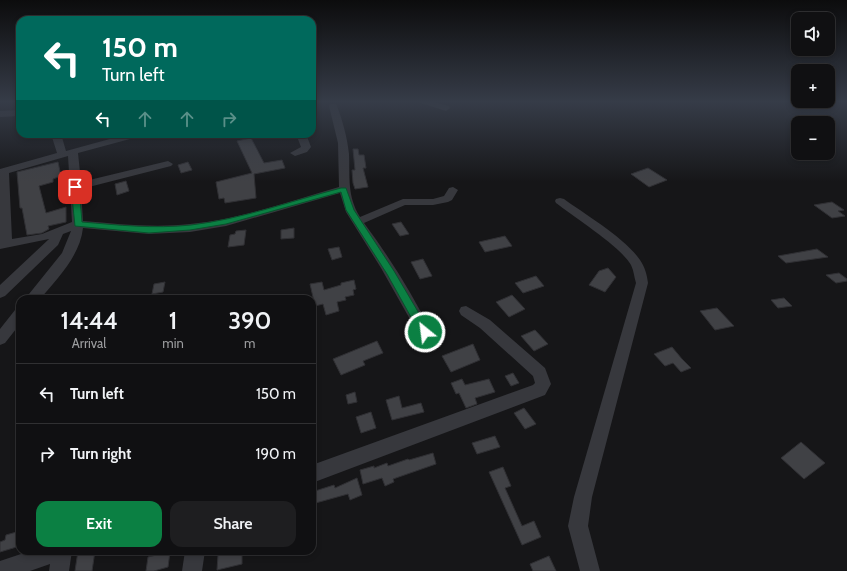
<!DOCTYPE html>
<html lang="en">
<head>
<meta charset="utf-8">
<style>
  :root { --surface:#101012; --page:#1e1e20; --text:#f1f3f6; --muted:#9c9d9f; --line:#303032; --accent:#0b8043 }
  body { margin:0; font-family:Cabin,sans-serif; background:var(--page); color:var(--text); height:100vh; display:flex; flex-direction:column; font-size:15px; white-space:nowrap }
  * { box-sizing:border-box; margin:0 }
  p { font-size:13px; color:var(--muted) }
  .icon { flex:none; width:22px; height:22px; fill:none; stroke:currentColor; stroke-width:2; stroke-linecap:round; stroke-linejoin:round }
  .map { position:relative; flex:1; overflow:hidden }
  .sheet { position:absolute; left:16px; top:295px; width:300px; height:260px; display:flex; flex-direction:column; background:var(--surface); border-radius:12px; box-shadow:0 2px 6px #0003,0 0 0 1px var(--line) }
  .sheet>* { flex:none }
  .top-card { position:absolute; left:16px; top:16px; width:300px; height:122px; border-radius:12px; box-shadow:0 2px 6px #0003,0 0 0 1px var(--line); background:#00695c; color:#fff; overflow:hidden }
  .tools { position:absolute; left:791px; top:12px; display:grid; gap:8px }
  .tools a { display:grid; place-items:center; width:44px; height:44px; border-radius:8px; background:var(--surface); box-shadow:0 2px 6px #0003,0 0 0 1px var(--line); font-size:20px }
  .pin { position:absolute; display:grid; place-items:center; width:34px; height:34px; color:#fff; margin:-17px; border-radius:8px; box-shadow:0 2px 6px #0006 }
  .me { position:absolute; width:44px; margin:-22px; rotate:331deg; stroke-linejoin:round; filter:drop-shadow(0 0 3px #0008) }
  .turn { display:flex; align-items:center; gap:14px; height:84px; padding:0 20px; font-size:18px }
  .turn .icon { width:52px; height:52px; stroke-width:2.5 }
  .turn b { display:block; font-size:28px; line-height:34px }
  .lanes { display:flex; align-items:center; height:38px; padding:0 20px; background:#0003; justify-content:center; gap:20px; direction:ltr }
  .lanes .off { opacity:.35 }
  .eta { display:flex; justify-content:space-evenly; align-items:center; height:68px; text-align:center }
  .eta b { font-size:24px; font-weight:600; line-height:28px }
  .cta { display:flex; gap:8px; margin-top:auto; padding:8px 20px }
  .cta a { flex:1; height:46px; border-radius:12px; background:var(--accent); color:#fff; font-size:16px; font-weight:600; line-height:46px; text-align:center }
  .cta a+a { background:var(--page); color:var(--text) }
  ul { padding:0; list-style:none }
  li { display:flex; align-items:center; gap:12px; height:60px; padding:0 20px; border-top:1px solid var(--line) }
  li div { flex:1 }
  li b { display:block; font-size:15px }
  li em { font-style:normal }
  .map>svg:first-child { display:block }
  .building { fill:#404145; stroke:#303034 }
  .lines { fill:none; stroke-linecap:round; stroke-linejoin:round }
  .minor { fill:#37383d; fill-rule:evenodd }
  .route { fill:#0b8043; stroke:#07532c }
</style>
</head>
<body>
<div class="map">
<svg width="847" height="571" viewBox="0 0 847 571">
  <rect width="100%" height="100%" fill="#161618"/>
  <path class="building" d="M251 138 264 163 282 160 285 168 254 174 256 198 225 203 224 198 219 199 216 182 252 173 237 141Z
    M353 149H358L359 155H364L366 168H363L368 187 355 189 353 183 352 170H355Z
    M58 162 61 176 53 179V182L39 186 46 213 66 207V222L48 226 49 229 42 233 27 235 22 208H20L17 172Z
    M188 162 192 170 181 173 178 165Z
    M648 168 667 180 649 187 631 174Z
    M126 181 129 191 117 195 115 184Z
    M832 202 844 210 838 211 845 216 832 218 814 205Z
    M401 222 409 234 400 236 392 224Z
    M294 228V238L281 239V230Z
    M246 230 244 245 228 247 230 235 235 234 236 231Z
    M505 236 512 246 485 252 479 242Z
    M339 247 342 257 332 260 328 249Z
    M817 249 828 257 786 263 778 256Z
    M423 259 432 276 420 279 411 262Z
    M608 268 616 277 605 292 589 285 599 271Z
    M839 273 847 279V281L836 283 826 275Z
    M536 276 544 286 523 293 515 283Z
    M354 280 356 289 353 290 354 295 345 297 346 300 337 302 339 311 326 315 323 304 315 306 310 284 322 282 324 290 341 285V283Z
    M165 282 163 292 152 294 154 284Z
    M512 295 525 309 509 317 496 302Z
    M784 298 792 306 778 308 771 300Z
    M717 308 734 326 715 330 700 311Z
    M535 330 548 344 534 351 521 336Z
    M377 341 383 353 363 361 365 365 341 375 333 359Z
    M473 344 480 360 451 372 442 356Z
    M672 347 682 359 691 368 681 372 673 363 665 366 654 354Z
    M513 373 519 383 511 386 505 376Z
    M462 379 465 385 489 379 495 392 475 398 477 404 466 408 459 393 456 394 451 383Z
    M355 392 357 402 348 404 346 395Z
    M399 396 402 408 421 403 424 412 392 420 386 400Z
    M524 408 536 424 525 429 514 413Z
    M371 412 376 428 361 433 356 417Z
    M495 436 500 447 477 454 472 443Z
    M801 442 825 463 804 479 781 458Z
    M433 453 436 464 393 479 394 482 385 486 382 478 363 484 360 470 374 466V468L387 463 388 466 408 459 409 460Z
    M503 467 511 486 505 488 522 526 534 521 541 537 522 545 489 472Z
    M357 478 362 495 350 500 348 494 312 504V492L334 485 335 488Z
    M20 531V546L0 552V542L5 540 6 535Z
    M78 551H95L92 571H75Z
    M235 551H242V564L217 570 218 555Z
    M170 552 168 567 154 571H146L148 557Z
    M549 556 556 571H533L530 564Z"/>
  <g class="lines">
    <path class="minor" d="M418 102H433L449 106 450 108 446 111Z
      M330 104H336L337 106C343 122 347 137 349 154 350 177 347 196 360 217L403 199H433L444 196 449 188 453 187 458 190 452 200 448 202 433 205H405L364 223C390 258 413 295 432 333L430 337 425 339 420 337 381 268 346 212 340 193 226 226 190 232 149 234 83 228C80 256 57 279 40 299H25L62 253 71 231 63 234 58 245 5 296 0 298V285L49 239 0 249V169L57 153 51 134H61L66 151 128 134H143L141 136 78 153 81 182 168 161 173 164 171 166 81 189 83 221C119 224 154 228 190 224 241 219 290 201 339 187L338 143 329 106ZM68 156 72 222 42 234 12 239 9 173Z
      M20 110V116L0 117V111Z
      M296 134H306L311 147 307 152 295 156 290 153 301 147Z
      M560 198 564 199C586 215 625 238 640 260 645 267 647 275 648 283L592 497 588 526 600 571H580L568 526 574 497 636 283C634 277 634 271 631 265 621 247 574 217 556 203L555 201 556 199Z
      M466 306 490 320 545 368 551 384 545 395 312 483V465L533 385 535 383 533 376 480 328 461 315 459 311 461 307Z
      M20 309V324L5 343 0 345V329L15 310Z
      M30 551H72L69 571H49L50 564 30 571H0V561Z
      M185 551H205L202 571H182Z"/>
  </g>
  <linearGradient id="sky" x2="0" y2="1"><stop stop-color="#0c0c0d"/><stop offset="0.56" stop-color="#363c48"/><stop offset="1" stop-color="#363c48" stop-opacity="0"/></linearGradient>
  <rect width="847" height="182" fill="url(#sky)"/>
  <path class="route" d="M75 185 79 187 82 222C118 225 154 229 191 225 242 219 291 201 341 188H346L354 210 394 271 430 332 428 335H421L387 274 346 210 341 192 226 224 190 230 149 233 75 226 71 187Z"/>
</svg>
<div class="tools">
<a><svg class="icon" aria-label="sound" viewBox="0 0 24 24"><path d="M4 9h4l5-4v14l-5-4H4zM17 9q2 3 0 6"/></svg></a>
<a>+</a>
<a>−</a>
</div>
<div class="pin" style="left:75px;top:187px;background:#d93025"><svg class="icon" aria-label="arrive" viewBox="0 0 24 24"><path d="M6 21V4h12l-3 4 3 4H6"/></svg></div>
<svg class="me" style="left:425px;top:332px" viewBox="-20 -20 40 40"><circle r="17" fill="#0b8043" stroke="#fff" stroke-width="3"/><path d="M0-11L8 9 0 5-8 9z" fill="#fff"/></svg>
<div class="top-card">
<div class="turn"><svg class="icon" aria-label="left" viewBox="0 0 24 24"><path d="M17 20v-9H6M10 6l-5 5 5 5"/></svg><div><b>150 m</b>Turn left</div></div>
<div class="lanes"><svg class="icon" aria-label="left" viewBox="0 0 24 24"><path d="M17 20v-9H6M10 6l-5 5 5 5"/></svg><svg class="icon off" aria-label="ahead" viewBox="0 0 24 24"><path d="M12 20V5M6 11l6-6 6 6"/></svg><svg class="icon off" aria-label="ahead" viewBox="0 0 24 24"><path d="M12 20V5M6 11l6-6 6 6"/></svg><svg class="icon off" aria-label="right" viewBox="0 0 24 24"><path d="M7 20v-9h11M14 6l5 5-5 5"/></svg></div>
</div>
<section class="sheet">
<div class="eta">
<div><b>14:44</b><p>Arrival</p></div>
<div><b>1</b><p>min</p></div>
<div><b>390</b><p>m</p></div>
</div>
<ul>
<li><svg class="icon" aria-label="left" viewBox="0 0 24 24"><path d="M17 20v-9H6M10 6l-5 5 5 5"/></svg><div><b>Turn left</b></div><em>150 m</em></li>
<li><svg class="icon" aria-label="right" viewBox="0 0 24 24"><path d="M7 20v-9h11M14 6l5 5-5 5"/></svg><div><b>Turn right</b></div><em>190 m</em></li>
</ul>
<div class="cta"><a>Exit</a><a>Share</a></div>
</section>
</div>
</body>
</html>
